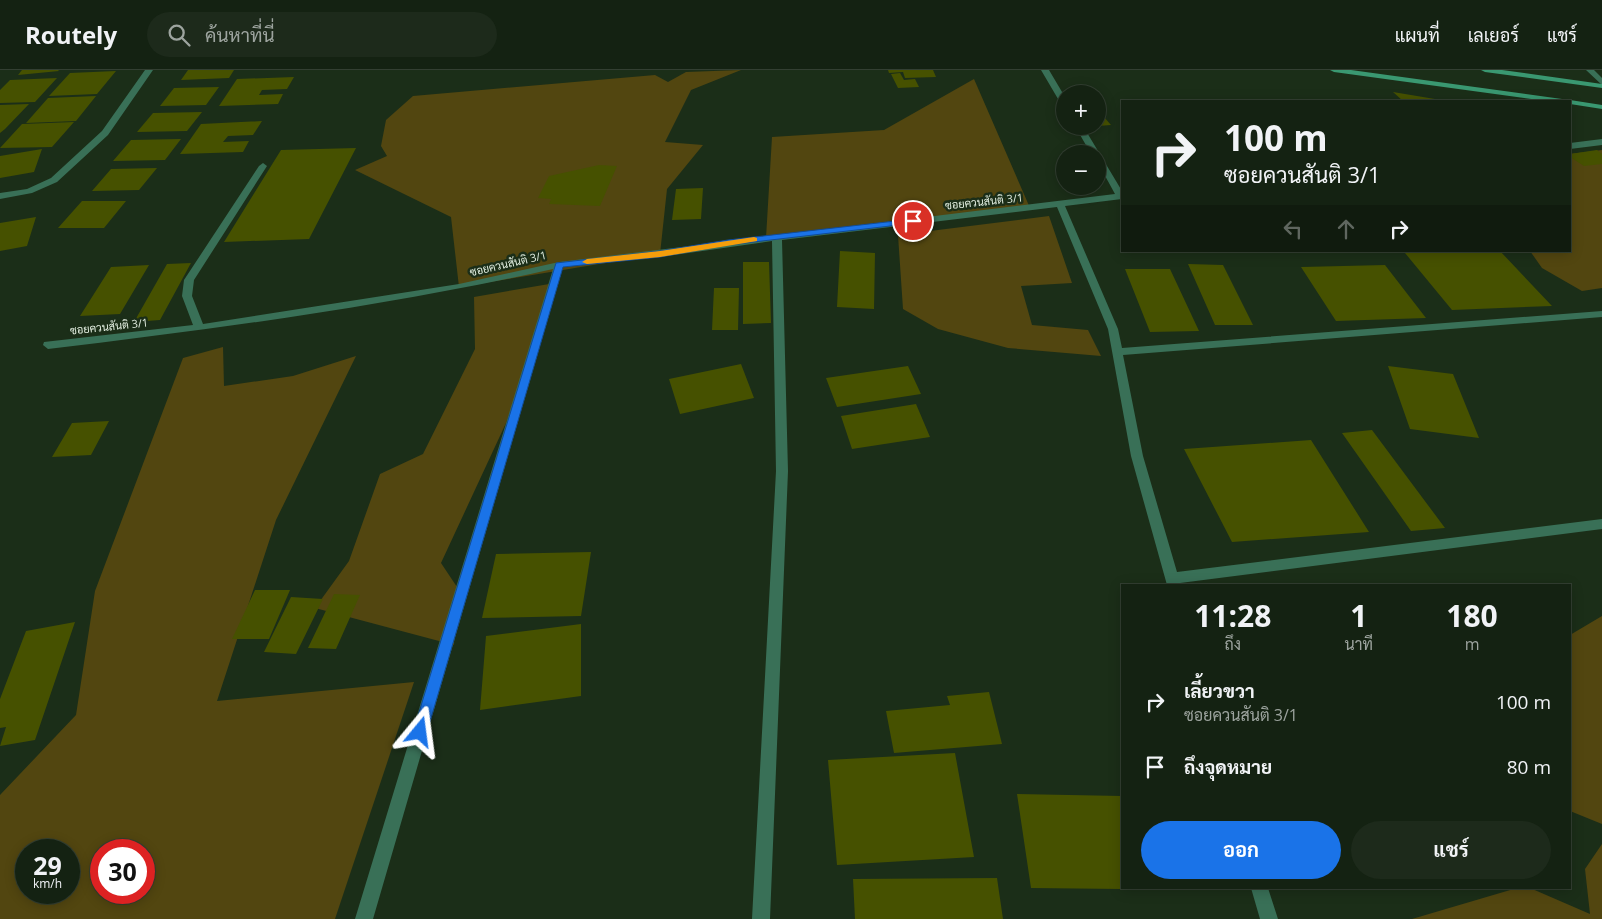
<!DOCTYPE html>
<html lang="th">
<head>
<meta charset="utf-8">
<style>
  :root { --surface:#142212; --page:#1d2a1b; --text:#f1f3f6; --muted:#9da49f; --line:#333f32; --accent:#1a73e8 }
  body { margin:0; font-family:"Open Sans",Sarabun,sans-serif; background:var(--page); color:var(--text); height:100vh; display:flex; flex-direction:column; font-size:19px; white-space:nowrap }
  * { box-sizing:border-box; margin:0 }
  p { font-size:16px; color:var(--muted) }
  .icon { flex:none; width:28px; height:28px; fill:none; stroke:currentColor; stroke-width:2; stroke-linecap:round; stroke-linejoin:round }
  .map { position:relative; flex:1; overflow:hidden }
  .sheet { position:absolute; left:1121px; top:514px; width:450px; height:305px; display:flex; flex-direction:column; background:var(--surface); border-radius:0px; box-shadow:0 2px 12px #0003,0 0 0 1px var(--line) }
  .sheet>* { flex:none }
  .banner { position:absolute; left:1121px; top:30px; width:450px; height:152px; border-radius:0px; box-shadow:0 2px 12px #0003,0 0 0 1px var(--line); background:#142212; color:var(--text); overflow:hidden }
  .tools { position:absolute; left:1056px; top:15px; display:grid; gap:10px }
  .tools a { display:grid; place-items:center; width:50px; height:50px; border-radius:50%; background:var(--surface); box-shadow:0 2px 12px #0003,0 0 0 1px var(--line); font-size:25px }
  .speed { position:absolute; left:15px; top:769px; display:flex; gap:10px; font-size:25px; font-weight:700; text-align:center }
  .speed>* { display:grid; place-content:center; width:65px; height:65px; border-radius:50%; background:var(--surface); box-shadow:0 2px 12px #0003,0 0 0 1px var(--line); line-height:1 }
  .speed small { font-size:12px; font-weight:400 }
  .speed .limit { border:8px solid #d22; background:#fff; color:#111 }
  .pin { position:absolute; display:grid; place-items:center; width:42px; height:42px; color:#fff; margin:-21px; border:2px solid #fff; border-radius:50%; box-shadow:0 1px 5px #0007 }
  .me { position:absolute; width:55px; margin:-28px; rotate:16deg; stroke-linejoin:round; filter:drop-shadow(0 0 4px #0008) }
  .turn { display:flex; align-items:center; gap:18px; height:105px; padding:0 20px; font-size:22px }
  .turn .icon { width:65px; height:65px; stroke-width:2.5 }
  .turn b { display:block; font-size:35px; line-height:42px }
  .lanes { display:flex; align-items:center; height:48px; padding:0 20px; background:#0003; justify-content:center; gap:25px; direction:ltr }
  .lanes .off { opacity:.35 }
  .eta { display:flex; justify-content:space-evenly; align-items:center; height:85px; text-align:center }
  .eta b { font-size:30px; font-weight:700; line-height:35px }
  .action { display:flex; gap:10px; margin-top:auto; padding:10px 20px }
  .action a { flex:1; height:58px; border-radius:30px; background:var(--accent); color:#fff; font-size:20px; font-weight:700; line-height:58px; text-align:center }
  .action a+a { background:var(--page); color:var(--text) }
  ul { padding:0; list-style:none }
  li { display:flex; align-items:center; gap:15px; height:65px; padding:0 20px }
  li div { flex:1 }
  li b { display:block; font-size:19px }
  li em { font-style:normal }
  header { display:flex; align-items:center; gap:30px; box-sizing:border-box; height:70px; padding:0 25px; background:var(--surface); border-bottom:1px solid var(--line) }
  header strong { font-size:24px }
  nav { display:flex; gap:28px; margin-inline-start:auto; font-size:18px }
  .search { width:350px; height:45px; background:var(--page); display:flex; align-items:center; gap:12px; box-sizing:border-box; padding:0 18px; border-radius:28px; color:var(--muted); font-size:19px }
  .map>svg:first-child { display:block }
  .green { fill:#524610; fill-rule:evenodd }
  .building { fill:#465100 }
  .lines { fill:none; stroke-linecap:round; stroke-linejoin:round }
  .minor { fill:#397057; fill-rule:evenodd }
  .secondary { fill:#3a9871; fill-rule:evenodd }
  .route { fill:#1a73e8; stroke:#114b97 }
  .slow { fill:#f59e0b }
  .labels { text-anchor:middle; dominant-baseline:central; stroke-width:5; stroke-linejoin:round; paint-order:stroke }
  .far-street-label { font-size:11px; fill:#e2eee0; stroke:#1b2e18 }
</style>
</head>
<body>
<header>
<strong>Routely</strong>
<div class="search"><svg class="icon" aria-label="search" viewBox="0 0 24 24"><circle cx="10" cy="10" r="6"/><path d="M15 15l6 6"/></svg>ค้นหาที่นี่</div>
<nav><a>แผนที่</a><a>เลเยอร์</a><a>แชร์</a></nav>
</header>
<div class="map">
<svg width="1602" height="849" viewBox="0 0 1602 849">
  <rect width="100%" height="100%" fill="#1b2e18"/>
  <path class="green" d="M741 0 691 20 665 72 703 75 667 119 660 184 459 217 451 147 355 100 387 86 381 76 386 50 413 26 655 5 668 12 686 2Z
    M974 9 1030 138 766 168 772 67 884 60Z
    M1602 80V218L1582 221 1542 198 1530 181H1570V84Z
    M1049 146 1072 213 1021 216 1032 255 1088 260 1101 286 1008 278 938 259 903 239 898 165Z
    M555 213 506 353 441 493 457 517 454 575 315 538 349 491 380 404 423 384 475 279 474 227Z
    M223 277 224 316 293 306 356 286 276 450 217 631 414 612 335 849H0V725L76 645 95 521 183 288ZM26 780H69V822H26ZM101 780H144V822H101Z
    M1602 546V754L1570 741V565Z
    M1602 774V849H1412L1517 818H1530L1590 844 1585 799Z"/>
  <path class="building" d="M22 0H58L59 1 18 5Z
    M188 0H234L229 8 181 10Z
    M888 0H933L936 7 905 8 903 2 889 3Z
    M116 1 97 24 49 26 70 3Z
    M900 3 904 10 915 9 919 17 898 18 891 4Z
    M294 7 287 19 262 20 259 25 283 24 278 34 219 36 237 9Z
    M57 8 35 32 0 33V20L10 10Z
    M219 17 206 35 160 36 174 18Z
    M1393 22 1441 30 1440 31H1403Z
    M96 26 76 51 26 53 48 28Z
    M29 34 5 59 0 63V35Z
    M202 42 187 61 137 62 153 43Z
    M1104 47 1111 55 1098 56V48Z
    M262 51 253 65 228 66 223 72 249 71 243 82 180 84 201 54Z
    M74 52 52 77 0 78 22 54Z
    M181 69 165 90 113 91 131 70Z
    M356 78 309 169 224 172 281 80Z
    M42 79 34 102 0 108V86Z
    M1597 80 1602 84V94L1584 96 1570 87V84Z
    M599 95 617 96 600 136 549 134 551 129 538 128 549 106Z
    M157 98 139 120 92 121 111 99Z
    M703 118 701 149 672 150 676 119Z
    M82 131H126L104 158H58Z
    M36 147 27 176 0 181V153Z
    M840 181 875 183 874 239 837 237Z
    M1465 181H1500L1552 236 1452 240 1405 183Z
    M743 192H769L771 253 743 254Z
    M191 193 160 250 134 252 167 194Z
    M1188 194 1223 195 1253 255H1215Z
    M149 195 120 244 80 246 111 197Z
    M1385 195 1426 248 1336 251 1301 197Z
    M1125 199H1170L1199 261 1150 262Z
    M714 218H739L738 260H712Z
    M741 294 754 328 680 344 669 309Z
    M908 296 921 324 837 337 826 308Z
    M1388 296 1453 304 1479 368 1410 359Z
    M916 334 930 367 852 379 841 346Z
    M109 351 91 385 52 387 72 353Z
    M1372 360 1445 458 1411 461 1342 363Z
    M1311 370 1369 462 1232 472 1184 379Z
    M591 482 581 546 482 548 496 484Z
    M255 520H290L269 569H232Z
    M334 524 360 525 336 579 308 578Z
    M291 527 323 529 296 584 264 582Z
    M75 552 35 670 0 676 6 657 0 658V629L26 561Z
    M581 554V626L480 640 486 566Z
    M989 622 1002 674 894 683 886 641 950 635 947 626Z
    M955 683 974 787 837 795 828 690Z
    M1017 724 1122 726V819L1031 818Z
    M997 808 1003 849H855L853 809Z"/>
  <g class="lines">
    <path class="minor" d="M145 0H153L108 65 57 112 32 123 0 129V123L27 119 51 108 102 61Z
      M1041 0H1049L1065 27V36L1061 34Z
      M1586 0H1594L1602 8V15Z
      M1075 56H1083L1122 121V129L1065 136 1118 259 1122 278 1602 241V247L1123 285 1143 386 1177 502 1602 449V459L1180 513 1181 515H1167L1131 386 1108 259 1057 137 782 170 788 401 770 849H752L776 401 772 171 660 187 563 197 373 849H355L553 199C386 236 217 259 48 279L43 275 44 272 193 255 182 226 184 210 259 96 263 93 267 96 194 210 192 226 203 254 459 214 559 192 1115 124 1098 93V84H1091Z
      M1602 69V75L1570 79V73Z
      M1251 818H1268L1278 849H1260Z"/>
    <path class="secondary" d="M1330 0H1351L1562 29 1566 31H1546L1334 2Z
      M1481 0H1502L1602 14V18L1485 2Z
      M1570 30 1602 35V39L1570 34V31H1567Z"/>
  </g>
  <path class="route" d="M913 149 916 150V153L728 175 660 187 563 197 427 662 425 667 420 669 415 667 413 662 556 193 660 181 728 170Z"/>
  <path class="slow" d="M754 167 757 168V171L660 187 587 194 582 192 587 189 660 181Z"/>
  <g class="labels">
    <g class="far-street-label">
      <text transform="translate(984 131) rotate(-6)">ซอยควนสันติ 3/1</text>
      <text transform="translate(508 193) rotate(-13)">ซอยควนสันติ 3/1</text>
      <text transform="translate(109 256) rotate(-6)">ซอยควนสันติ 3/1</text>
    </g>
  </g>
</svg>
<div class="tools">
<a>+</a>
<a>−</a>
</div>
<div class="speed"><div>29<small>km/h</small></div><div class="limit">30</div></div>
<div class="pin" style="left:913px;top:151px;background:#d93025"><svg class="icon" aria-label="arrive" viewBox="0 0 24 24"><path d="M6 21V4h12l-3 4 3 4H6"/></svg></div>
<svg class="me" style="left:420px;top:662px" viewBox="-20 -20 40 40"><path d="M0-17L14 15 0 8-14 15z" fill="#1a73e8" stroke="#fff" stroke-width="4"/></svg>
<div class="banner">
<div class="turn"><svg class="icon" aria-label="right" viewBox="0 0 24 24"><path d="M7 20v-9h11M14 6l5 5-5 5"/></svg><div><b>100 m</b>ซอยควนสันติ 3/1</div></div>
<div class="lanes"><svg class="icon off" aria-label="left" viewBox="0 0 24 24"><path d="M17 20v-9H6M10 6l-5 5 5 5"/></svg><svg class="icon off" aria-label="ahead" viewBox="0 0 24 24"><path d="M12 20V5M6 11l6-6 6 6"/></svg><svg class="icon" aria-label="right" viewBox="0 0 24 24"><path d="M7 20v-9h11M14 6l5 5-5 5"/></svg></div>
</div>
<section class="sheet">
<div class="eta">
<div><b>11:28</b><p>ถึง</p></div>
<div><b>1</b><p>นาที</p></div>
<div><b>180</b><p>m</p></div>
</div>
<ul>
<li><svg class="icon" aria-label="right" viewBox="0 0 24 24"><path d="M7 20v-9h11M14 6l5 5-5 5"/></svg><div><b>เลี้ยวขวา</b><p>ซอยควนสันติ 3/1</p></div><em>100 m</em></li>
<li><svg class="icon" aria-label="arrive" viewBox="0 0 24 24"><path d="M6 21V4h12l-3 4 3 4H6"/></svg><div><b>ถึงจุดหมาย</b></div><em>80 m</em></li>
</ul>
<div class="action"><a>ออก</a><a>แชร์</a></div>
</section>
</div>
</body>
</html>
